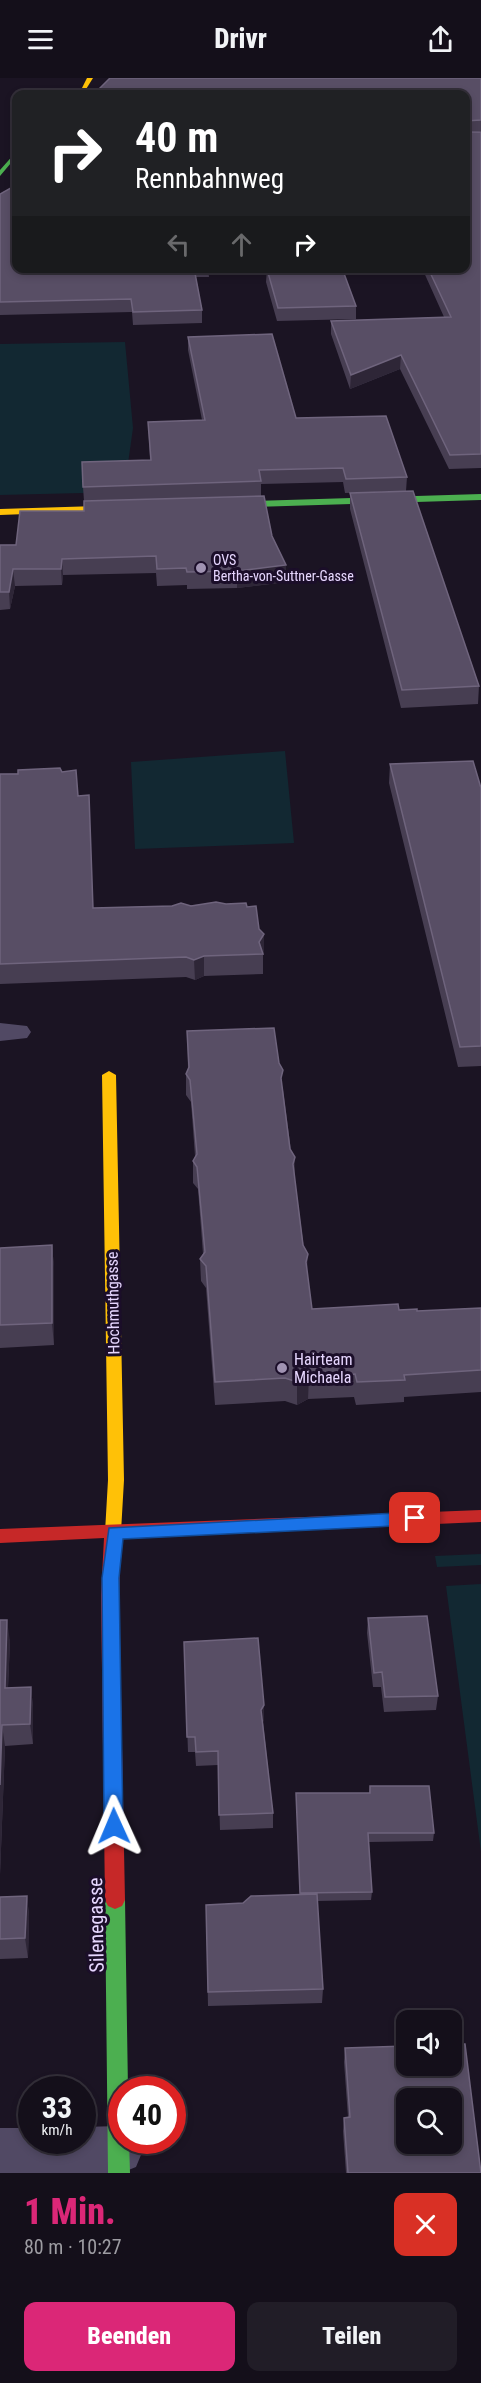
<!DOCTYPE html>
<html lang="de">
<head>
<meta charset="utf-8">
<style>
  :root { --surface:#140f1a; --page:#211d27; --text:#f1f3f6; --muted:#9d9ca2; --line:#332f39; --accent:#db2777 }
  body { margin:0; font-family:"Roboto Condensed",sans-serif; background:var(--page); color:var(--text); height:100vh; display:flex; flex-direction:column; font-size:22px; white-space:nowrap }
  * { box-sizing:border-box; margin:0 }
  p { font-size:20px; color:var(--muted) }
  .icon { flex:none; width:33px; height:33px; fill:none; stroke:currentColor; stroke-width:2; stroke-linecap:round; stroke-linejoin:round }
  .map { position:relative; height:2095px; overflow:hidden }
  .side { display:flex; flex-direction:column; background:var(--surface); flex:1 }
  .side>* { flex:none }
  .banner { position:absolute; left:12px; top:12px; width:458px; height:183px; border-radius:12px; box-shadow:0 3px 9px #0003,0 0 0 2px var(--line); background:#202124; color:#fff; overflow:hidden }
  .fabs { position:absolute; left:396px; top:1932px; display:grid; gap:12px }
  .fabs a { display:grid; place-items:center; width:66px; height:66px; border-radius:12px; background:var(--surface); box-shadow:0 3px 9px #0003,0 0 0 2px var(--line); font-size:30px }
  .speed { position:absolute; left:18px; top:1998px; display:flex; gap:12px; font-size:30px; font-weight:700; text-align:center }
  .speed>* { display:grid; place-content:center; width:78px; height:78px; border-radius:50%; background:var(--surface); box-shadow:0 3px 9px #0003,0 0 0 2px var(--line); line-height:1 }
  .speed small { font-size:15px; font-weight:400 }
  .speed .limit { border:9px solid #d22; background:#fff; color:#111 }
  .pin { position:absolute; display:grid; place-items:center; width:51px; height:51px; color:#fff; margin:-26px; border-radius:12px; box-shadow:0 3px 9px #0006 }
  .me { position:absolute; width:66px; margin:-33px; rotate:359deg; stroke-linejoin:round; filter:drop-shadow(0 0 4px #0008) }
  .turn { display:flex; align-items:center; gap:21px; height:126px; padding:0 24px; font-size:27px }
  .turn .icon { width:78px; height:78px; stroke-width:2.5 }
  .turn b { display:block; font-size:42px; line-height:51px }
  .lanes { display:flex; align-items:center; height:57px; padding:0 24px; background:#0003; justify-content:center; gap:30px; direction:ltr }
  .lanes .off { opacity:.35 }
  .round { display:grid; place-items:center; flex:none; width:63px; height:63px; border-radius:12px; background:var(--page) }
  .headline { display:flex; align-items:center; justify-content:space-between; height:102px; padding:0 24px }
  h1 { font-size:36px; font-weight:800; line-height:45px; color:var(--accent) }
  .primary-button { display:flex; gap:12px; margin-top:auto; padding:12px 24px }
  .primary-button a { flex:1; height:69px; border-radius:12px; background:var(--accent); color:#fff; font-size:24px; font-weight:800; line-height:69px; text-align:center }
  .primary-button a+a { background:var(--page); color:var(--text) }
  header { display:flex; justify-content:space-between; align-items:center; height:78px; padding:0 24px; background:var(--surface); font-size:27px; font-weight:800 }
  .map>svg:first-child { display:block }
  .green { fill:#122832 }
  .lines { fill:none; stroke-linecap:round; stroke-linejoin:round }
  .street { fill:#514964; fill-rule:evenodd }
  .fast { fill:#4caf50; fill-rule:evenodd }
  .slow { fill:#ffc107; fill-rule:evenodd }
  .jam { fill:#c62828; fill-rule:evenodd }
  .wall { fill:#473e52 }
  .shaded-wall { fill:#2e2637 }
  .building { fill:#584e65; stroke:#6f647d; stroke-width:1.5; fill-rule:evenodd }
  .route { fill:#1a73e8; stroke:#114b97; stroke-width:1.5 }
  .poi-dot { fill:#a093b2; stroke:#1b0e29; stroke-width:2 }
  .labels { text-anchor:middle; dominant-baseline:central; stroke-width:6; stroke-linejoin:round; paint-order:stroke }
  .far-poi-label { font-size:14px; fill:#e7d7ff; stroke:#1b0e29; text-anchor:start }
  .street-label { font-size:16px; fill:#e7d7ff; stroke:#1b0e29 }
  .poi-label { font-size:16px; fill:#e7d7ff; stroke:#1b0e29; text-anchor:start }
  .near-street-label { font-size:20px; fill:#e7d7ff; stroke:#1b0e29 }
</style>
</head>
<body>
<header><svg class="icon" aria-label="menu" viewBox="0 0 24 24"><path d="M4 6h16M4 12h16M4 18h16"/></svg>Drivr<svg class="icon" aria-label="share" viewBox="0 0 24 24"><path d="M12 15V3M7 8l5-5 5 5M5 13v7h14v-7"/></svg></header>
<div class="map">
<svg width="481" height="2095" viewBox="0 0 481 2095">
  <rect width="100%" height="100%" fill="#1b1423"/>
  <path class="green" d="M125 264 133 350 124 414 0 417V266Z
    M285 673 294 765 135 771 131 684Z
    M481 1476V1487L437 1489 435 1478Z
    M481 1506V1774L446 1508Z"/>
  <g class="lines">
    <path class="street" d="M0 945 27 948 31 954 27 960 0 963Z
      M119 2048 122 2049V2062H139L143 2072 136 2089 121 2095H0V2050H32V2062H82V2049Z"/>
    <path class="fast" d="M16 74V79L0 98V92Z
      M481 416V422L221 430 217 427 221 424Z
      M115 1813 122 1816 125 1822 128 2012H122V2062H129L130 2095H108L105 1822 108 1816Z"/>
    <path class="slow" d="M87 0H93L83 16H79Z
      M130 427 134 430 133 432 0 437V431Z
      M109 993 116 997 124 1402 121 1454 119 1459 113 1461 107 1459 105 1454 108 1402 102 997Z"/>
    <path class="jam" d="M481 1432V1444L121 1460 119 1517 125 1822 122 1828 115 1831 108 1828 105 1822 101 1517 104 1460 0 1465V1451Z"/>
  </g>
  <path class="wall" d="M481 0V53L465 54V16Z
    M481 54V390L449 391 400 291 350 311 331 256V243L444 239 422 190H465Z
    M0 116 16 190H208L209 199H196L202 232V245L133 247 132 234 0 237Z
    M377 190 342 191 356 228V241L277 243 266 204 267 191Z
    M188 259 296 340 407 399 406 413 345 415 343 404 261 406V418L84 423 83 409 150 382 148 344 202 342 188 272Z
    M350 415 479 608 478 626 401 630 350 431Z
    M272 458 286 487V504L237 510 187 511V507L157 508 156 495 63 497 62 507 15 508 10 531 0 532V467Z
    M390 686 481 710V988L458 989 389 705Z
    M62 694 78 718 93 830 226 826 247 829 259 851 264 876 263 877V896L204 898 195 902 186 899 0 906V696Z
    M187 953 283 1012 312 1231 399 1232 417 1233 481 1230V1314L404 1319V1324L356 1327 354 1319 308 1321 297 1327 285 1323 215 1327 206 1210 201 1203 200 1181 203 1176 198 1111 193 1105V1083L195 1078 191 1024 186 1017V996L188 991Z
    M52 1167 54 1189V1267L0 1270V1170Z
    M368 1540 438 1618 436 1632 384 1634 381 1609H373L367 1555Z
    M0 1542 10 1563 8 1610 31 1609 33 1630V1666L5 1668 0 1797Z
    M184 1564 264 1642 263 1644 273 1735V1750L220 1752 218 1687 196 1688 195 1674H188Z
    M370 1708 434 1755 433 1763 369 1764 372 1814 371 1822 317 1823 323 1911 322 1925 208 1928 206 1827 243 1825 300 1817 296 1715H369Z
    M27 1818 29 1838 28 1880 0 1881V1819Z
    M345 1970 481 2095H346L343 2053 344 2040 348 2039 344 1984Z"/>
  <path class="shaded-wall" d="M401 277 400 291 350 311 351 297Z
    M62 481 63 497 62 507 61 491Z
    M286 487V504L237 510V493Z
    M13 491 15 508 10 531 9 514Z
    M264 856V876L263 877 259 864Z
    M204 878V898L195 902 194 882Z
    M295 1079V1101L293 1086Z
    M52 1167 54 1189V1267L52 1245Z
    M308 1176 307 1198 306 1184Z
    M309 1299 308 1321 297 1327V1304Z
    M7 1542 10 1563 7 1631 5 1610Z
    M31 1609 33 1630V1666L30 1646Z
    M264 1627V1642L261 1647V1632Z
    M2 1647 5 1668 0 1797V1707Z
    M27 1818 29 1838 28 1880 25 1860Z"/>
  <path class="building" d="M110 0H481V42L465 43V16H94Z
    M465 54H481V376L450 377 401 277 351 297 331 243 451 239 428 190H465Z
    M16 107V190H194L202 232 133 234 131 221 0 224V116Z
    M342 190 356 228 278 230 267 191Z
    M272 256 296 340 386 338 407 399 346 401 343 390 259 392 261 403 83 409 82 384 151 382 148 344 205 342 188 259Z
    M413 413 479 608 402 612 350 415Z
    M264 418 272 458 286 487 237 493 187 494 186 490 157 491 156 478 62 481 61 491H13L9 514H0V467H16L20 433H84V423Z
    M473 683 481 710V968L460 969 390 686Z
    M60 690 62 694 76 692 78 718 89 717 93 830 172 828 181 825 191 828 216 824 226 826 246 825 247 829 256 828 259 851 264 856 259 864 263 876 204 878 194 882 186 879 0 886V696H18V692Z
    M274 950 279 985 283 992 281 1000 290 1071 295 1079 293 1086 303 1167 308 1176 306 1184 312 1231 398 1226 399 1232 417 1231V1233L481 1230V1292L404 1297 405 1302 357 1304 355 1296 309 1299 297 1304 285 1300 215 1304 206 1188 200 1181 205 1174 197 1089 193 1083 197 1076 190 1002 186 996 189 989 187 953Z
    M52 1167V1245L0 1247V1170Z
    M427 1538 438 1618 385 1619 382 1594 374 1595 368 1540Z
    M0 1542H7L5 1610 31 1609 30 1646 2 1647 0 1707Z
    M258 1560 264 1627 261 1632 273 1735 219 1737 218 1673 196 1674 195 1659H187L184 1564Z
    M370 1708H429L434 1755H368L372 1814 300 1815 296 1715H370Z
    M317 1816 323 1911 208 1914 206 1827 243 1825 251 1818Z
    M27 1818 25 1860 0 1861V1819Z
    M452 1966H465L481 2095H348L344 2040 350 2039 345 1970 406 1968V1988H452ZM406 2020H452V2066H406Z"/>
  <path class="route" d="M415 1434 421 1436 423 1440 421 1445 415 1447 123 1461 119 1500 123 1748 121 1754 114 1757 107 1754 104 1748 102 1500 109 1450Z"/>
  <g class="poi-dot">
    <circle cx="201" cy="490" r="6"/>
    <circle cx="282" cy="1290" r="6"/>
  </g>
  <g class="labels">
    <g class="far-poi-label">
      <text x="213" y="482">OVS<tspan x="213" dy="16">Bertha-von-Suttner-Gasse</tspan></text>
    </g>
    <g class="street-label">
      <text transform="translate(113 1225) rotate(-91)">Hochmuthgasse</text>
    </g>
    <g class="poi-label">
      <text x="294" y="1281">Hairteam<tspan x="294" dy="18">Michaela</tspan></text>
    </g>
    <g class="near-street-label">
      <text transform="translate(96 1847) rotate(-91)">Silenegasse</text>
    </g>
  </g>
</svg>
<div class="fabs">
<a><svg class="icon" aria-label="sound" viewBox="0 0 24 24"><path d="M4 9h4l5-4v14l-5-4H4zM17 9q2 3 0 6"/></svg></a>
<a><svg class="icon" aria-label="search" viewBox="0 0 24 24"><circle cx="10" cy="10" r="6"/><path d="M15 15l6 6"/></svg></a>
</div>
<div class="speed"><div>33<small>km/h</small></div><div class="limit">40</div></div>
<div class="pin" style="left:415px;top:1440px;background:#d93025"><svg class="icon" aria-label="arrive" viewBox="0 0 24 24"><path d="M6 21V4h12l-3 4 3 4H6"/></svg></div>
<svg class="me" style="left:114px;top:1748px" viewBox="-20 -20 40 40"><path d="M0-17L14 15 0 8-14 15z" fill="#1a73e8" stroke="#fff" stroke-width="4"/></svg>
<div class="banner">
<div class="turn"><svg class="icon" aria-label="right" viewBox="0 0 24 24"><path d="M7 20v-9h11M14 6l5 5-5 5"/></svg><div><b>40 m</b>Rennbahnweg</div></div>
<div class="lanes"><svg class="icon off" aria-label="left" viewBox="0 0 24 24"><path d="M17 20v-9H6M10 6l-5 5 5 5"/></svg><svg class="icon off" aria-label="ahead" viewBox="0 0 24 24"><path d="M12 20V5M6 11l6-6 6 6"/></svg><svg class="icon" aria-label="right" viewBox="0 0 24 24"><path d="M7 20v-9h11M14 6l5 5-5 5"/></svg></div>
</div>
</div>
<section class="side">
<div class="headline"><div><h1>1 Min.</h1><p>80 m · 10:27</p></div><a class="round" style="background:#d93025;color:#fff"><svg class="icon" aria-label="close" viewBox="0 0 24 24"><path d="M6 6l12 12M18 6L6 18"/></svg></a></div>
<div class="primary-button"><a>Beenden</a><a>Teilen</a></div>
</section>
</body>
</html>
